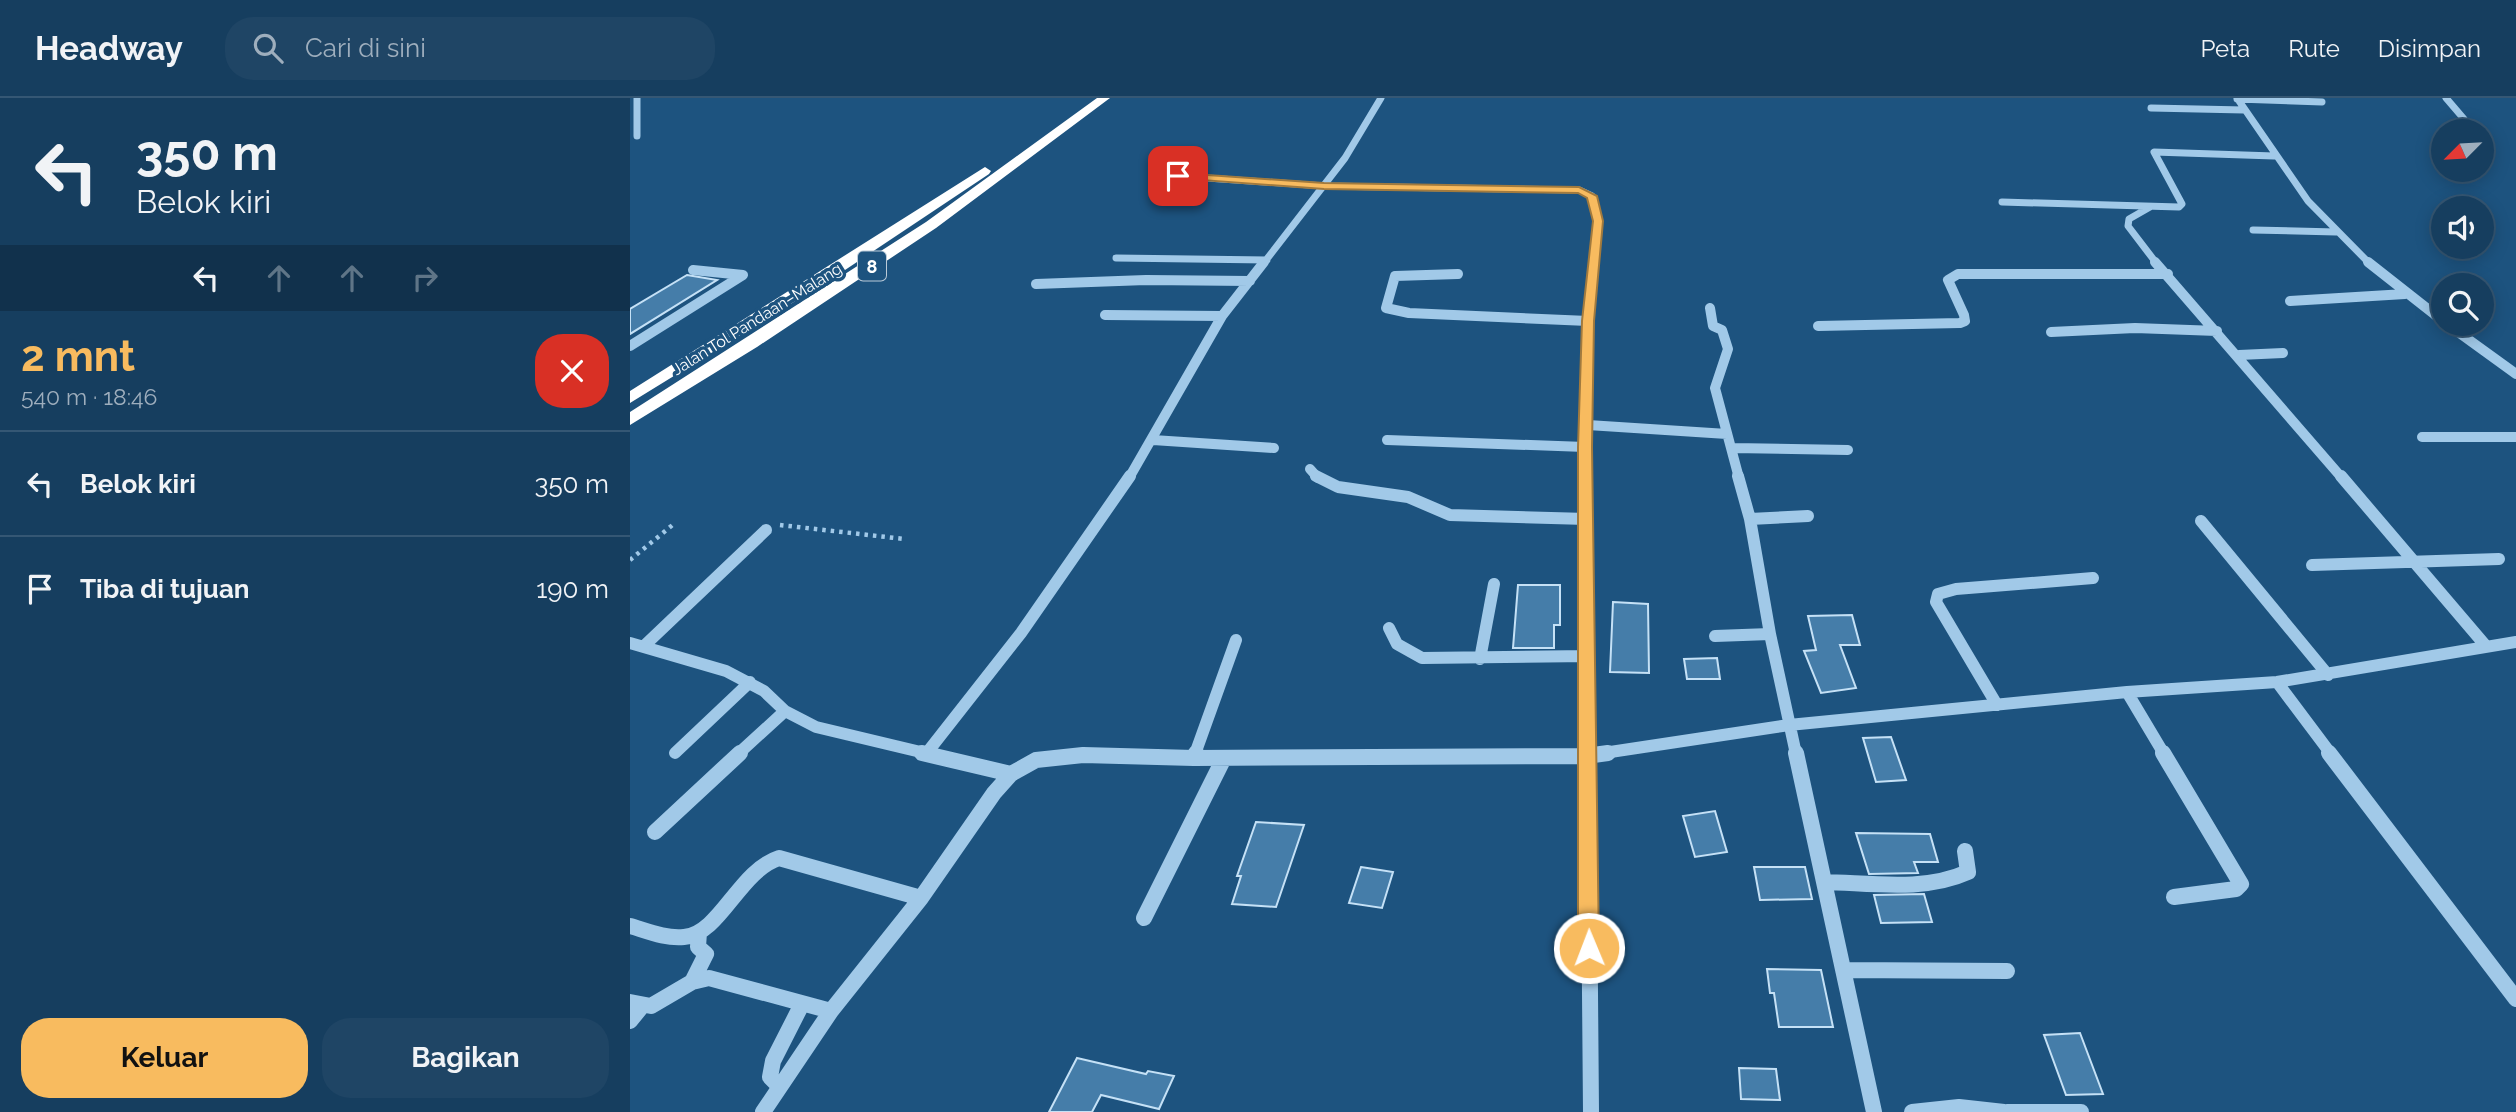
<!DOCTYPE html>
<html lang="id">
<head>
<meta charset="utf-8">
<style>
  :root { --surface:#163e5f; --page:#1f4565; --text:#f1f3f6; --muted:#9eaebd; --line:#355774; --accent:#f8bb5f }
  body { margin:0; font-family:Raleway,sans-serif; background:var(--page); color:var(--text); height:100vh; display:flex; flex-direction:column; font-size:26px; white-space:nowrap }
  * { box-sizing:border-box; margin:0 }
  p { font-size:23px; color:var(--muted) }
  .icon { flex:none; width:38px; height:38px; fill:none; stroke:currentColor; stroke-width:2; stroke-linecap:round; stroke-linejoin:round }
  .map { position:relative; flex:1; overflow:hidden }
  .details { display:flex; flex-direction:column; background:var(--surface); width:630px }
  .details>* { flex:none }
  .banner { background:#163e5f; color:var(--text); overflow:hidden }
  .needle { width:46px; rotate:246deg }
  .buttons { position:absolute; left:1801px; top:21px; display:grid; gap:14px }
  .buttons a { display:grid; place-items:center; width:63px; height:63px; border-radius:50%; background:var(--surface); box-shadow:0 4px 18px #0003,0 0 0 2px var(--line); font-size:35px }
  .pin { position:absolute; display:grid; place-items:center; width:60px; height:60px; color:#fff; margin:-30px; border-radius:14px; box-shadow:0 4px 10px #0006 }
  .me { position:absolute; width:77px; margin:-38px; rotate:359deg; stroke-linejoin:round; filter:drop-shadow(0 0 5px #0008) }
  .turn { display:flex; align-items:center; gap:24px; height:147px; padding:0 21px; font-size:32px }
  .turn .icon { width:91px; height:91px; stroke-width:2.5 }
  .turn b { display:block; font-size:49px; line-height:60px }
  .lanes { display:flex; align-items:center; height:66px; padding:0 21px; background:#0003; justify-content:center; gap:35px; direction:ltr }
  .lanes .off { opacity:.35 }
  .round { display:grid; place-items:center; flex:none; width:74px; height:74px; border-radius:28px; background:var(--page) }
  .headline { display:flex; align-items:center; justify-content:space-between; height:119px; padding:0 21px }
  h1 { font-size:42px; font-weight:700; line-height:52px; color:var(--accent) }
  .cta { display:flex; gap:14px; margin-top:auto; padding:14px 21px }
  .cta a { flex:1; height:80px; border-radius:28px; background:var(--accent); color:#111; font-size:28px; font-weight:700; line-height:80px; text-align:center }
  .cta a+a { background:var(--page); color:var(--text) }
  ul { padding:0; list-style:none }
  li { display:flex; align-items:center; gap:21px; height:105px; padding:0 21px; border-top:2px solid var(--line) }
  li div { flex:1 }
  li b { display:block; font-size:26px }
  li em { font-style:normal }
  header { display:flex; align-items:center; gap:42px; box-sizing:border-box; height:98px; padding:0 35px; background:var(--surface); border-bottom:2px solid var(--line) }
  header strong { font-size:33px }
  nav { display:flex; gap:38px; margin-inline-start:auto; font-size:24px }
  .search { width:490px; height:63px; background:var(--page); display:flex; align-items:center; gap:18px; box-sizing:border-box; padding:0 24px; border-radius:28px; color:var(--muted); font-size:26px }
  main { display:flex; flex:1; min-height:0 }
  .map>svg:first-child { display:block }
  .building { fill:#457da9; stroke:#c5e1f6; stroke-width:2 }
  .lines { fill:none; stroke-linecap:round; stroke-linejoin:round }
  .path { stroke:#a1c9e8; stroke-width:4.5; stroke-dasharray:3.5 5; stroke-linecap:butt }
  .minor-far3 { stroke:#a1c9e8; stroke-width:7 }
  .minor-far2 { stroke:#a1c9e8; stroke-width:10 }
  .minor-far1 { stroke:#a1c9e8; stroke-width:12 }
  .minor { stroke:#a1c9e8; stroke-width:16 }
  .highway { fill:#fff; fill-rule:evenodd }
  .route { fill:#f8bb5f; stroke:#a17a3e; stroke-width:2 }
  .labels { text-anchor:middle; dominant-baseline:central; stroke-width:7; stroke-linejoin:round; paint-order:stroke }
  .far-street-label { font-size:16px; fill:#fff; stroke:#1d537f }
  .shield { fill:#1d537f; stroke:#bbcbd9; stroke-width:2 }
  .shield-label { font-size:18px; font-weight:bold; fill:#fff }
</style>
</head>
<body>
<header>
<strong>Headway</strong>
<div class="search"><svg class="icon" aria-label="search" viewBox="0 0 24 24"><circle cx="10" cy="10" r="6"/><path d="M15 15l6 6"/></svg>Cari di sini</div>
<nav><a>Peta</a><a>Rute</a><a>Disimpan</a></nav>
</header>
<main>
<section class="details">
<div class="banner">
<div class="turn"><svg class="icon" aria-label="left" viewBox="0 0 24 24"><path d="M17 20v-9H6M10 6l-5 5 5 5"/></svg><div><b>350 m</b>Belok kiri</div></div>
<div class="lanes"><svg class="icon" aria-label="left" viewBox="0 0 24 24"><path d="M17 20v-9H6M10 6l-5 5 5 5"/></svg><svg class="icon off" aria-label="ahead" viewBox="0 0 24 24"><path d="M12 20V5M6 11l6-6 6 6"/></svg><svg class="icon off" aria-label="ahead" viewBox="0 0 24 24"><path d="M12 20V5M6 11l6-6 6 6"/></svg><svg class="icon off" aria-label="right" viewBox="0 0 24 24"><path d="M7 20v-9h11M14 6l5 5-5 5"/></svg></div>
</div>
<div class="headline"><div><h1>2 mnt</h1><p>540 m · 18:46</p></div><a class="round" style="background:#d93025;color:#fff"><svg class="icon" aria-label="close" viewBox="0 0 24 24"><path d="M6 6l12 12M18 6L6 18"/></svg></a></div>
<ul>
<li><svg class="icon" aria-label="left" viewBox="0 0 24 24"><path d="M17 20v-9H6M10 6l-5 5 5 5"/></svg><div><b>Belok kiri</b></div><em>350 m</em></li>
<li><svg class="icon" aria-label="arrive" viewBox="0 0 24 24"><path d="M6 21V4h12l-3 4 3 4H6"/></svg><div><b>Tiba di tujuan</b></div><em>190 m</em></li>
</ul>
<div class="cta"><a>Keluar</a><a>Bagikan</a></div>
</section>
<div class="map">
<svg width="1886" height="1014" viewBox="0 0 1886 1014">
  <rect width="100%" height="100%" fill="#1d537f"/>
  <path class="building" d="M57 177 87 182 0 236V211Z
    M888 487H930V527H924V550H883Z
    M983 504 1018 506 1019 575 980 574Z
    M1222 517 1230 547H1210L1226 590 1191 595 1174 553 1186 552 1178 518Z
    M1087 560 1090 581H1057L1054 561Z
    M1261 639 1276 682 1246 684 1233 640Z
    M1085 713 1097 754 1065 759 1053 718Z
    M626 724 674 727 646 809 602 806 611 778H607Z
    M1226 735 1300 736 1308 764H1284L1288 775 1239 776Z
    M731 769 763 774 752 810 719 805Z
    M1124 769H1175L1182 801 1130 802Z
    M1294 796 1302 824 1251 825 1244 797Z
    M1137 871 1191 872 1203 929H1149L1144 895H1140Z
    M1450 935 1473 996 1436 997 1414 937Z
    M447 960 516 976 518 973 544 978 529 1011 471 997 462 1014H419Z
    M1109 970 1146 971 1150 1002 1111 1001Z"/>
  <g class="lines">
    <path class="path" d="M150 427 274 441
      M0 462 45 425"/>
    <path class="minor-far3" d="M7 0V38
      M1607 0 1678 103 1740 166
      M1816 0 1834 21
      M1607 1 1692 4
      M1521 10 1614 12
      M548 78 694 88 949 92 962 98 968 123 964 166
      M1372 104 1549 109 1552 106 1524 54 1644 58
      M1520 109 1499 121 1498 128 1527 166
      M1623 132 1706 134
      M486 160 637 162
      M633 166 715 60 751 0"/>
    <path class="minor-far2" d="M1525 164 1712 380
      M1738 164 1813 223
      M828 176 765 178 756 210 779 215 958 223
      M406 186 516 182 620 183
      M1660 203 1775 196
      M1080 210 1083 228 1092 232 1098 251 1085 290 1109 380
      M475 217 592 218
      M1817 226 1886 276
      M1188 228 1330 225 1335 223 1334 217 1318 182 1328 176H1538
      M1421 234 1505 230 1587 233
      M0 248 113 177 63 172
      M1609 257 1653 255
      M958 327 1097 336
      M1792 339H1886
      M523 342 644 350
      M757 342 955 349
      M1102 350 1218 352
      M680 371 688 380
      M499 380 592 218 634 164
      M955 380 958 223 964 164"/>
    <path class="minor-far1" d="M686 378 708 389 778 399 820 417 957 421
      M955 378 958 656
      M1108 378 1120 421 1140 536 1166 656
      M1711 378 1855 547
      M1120 421 1178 418
      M1571 423 1698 577
      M1682 467 1869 461
      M759 530 767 546 792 560 959 558
      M1085 538 1140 536
      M0 545 96 573 134 593 155 613 186 629 299 656
      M14 548 136 432
      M850 561 864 486
      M1647 584 1701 656
      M1497 594 1534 656
      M1367 607 1306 504 1308 496 1326 491 1463 480
      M45 655 120 584
      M108 656 155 613
      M296 656 391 535 500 378
      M565 656 606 542
      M967 656 1159 627 1497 594 1647 584 1886 544"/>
    <path class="minor" d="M292 655 381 676
      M958 655 961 1014
      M1166 655 1244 1014
      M1533 655 1611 786 1606 791 1544 799
      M1699 655 1886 901
      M564 660 566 655
      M25 734 110 655
      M1194 784C1241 785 1294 794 1338 774L1335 753
      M514 820 594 660
      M0 828C17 833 36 841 54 839 90 836 109 773 149 760L291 800
      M1213 872 1377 873
      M62 884 76 856 68 849 69 834
      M0 904 21 908 62 884 79 880 201 913
      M0 923 13 907
      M150 989 140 979 143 963 172 906
      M133 1014 201 913 291 800 364 695 381 676 406 662 453 657 564 660 956 658 978 655
      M1282 1014 1329 1009 1374 1014
      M1377 1014H1451"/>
    <path class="highway" d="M467 0H480L306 130 127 249 0 327V314L296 124Z
      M355 69 361 73 359 76 206 178 0 305V293Z"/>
  </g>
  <path class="route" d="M548 75 694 85 949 89 967 98 973 123 964 223 962 349 969 850 966 857 959 860 951 857 948 850V349L952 223 963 123 957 100 948 95 694 91 544 80Z"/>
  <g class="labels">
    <g class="far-street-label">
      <text transform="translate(127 221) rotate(-32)">Jalan Tol Pandaan–Malang</text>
    </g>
    <rect class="shield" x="228" y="153.5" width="28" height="29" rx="5"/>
    <g class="shield-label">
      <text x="242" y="168">8</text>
    </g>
  </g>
</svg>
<div class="buttons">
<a><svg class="needle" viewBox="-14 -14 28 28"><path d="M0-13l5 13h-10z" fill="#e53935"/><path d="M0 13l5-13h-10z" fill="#9eaebd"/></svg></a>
<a><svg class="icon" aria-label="sound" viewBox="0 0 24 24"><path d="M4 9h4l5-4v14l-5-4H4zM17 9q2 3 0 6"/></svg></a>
<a><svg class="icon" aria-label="search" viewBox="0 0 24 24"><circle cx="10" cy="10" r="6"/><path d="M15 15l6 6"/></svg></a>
</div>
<div class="pin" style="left:548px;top:78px;background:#d93025"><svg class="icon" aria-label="arrive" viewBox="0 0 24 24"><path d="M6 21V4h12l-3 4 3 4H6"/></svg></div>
<svg class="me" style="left:959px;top:850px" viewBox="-20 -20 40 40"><circle r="17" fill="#f8bb5f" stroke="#fff" stroke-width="3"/><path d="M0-11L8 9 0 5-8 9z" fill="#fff"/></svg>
</div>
</main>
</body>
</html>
